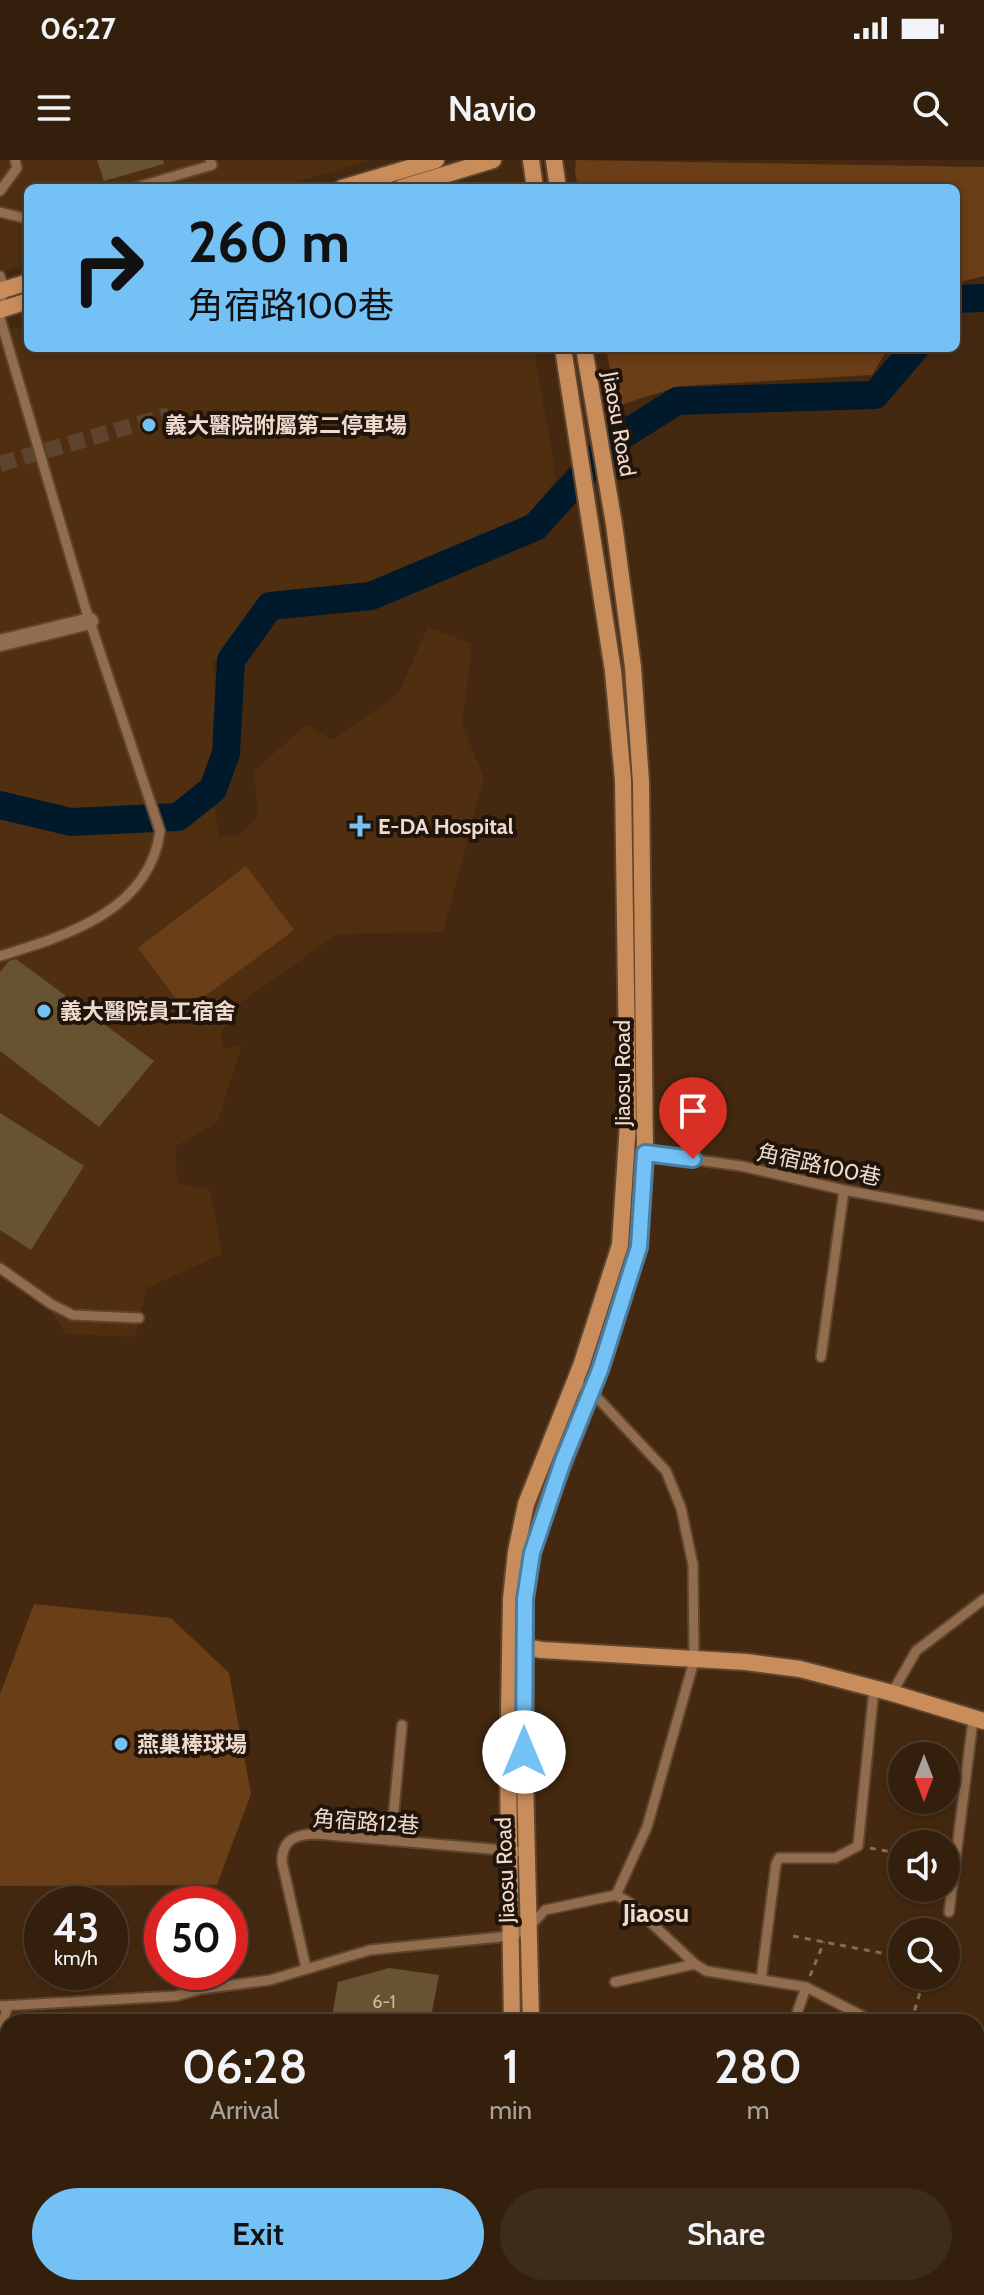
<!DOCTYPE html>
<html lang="en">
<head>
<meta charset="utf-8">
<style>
  :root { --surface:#331f0c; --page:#3e2c1a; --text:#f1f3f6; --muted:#a9a29d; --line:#4e3d2d; --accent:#73c1f5 }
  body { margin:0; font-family:Cabin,"Noto Sans TC",sans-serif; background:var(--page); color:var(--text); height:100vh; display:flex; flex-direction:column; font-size:30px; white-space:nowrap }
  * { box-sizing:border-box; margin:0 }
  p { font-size:26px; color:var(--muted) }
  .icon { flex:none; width:44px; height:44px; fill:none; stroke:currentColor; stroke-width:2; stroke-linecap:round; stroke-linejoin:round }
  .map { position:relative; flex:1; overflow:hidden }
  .panel { position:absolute; left:0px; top:1854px; width:984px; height:282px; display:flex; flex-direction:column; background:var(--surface); border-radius:24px 24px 0 0; box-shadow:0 4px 12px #0003,0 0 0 2px var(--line) }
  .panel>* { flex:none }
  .banner { position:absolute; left:24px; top:24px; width:936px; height:168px; border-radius:12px; box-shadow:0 4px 12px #0003,0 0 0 2px var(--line); background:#73c1f5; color:#111; overflow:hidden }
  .needle { width:52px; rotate:180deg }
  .fabs { position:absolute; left:888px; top:1582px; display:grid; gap:16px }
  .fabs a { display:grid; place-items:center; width:72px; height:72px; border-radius:50%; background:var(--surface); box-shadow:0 4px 12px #0003,0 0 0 2px var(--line); font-size:40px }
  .speed { position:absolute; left:24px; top:1726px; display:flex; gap:16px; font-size:40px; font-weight:700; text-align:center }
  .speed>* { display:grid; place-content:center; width:104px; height:104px; border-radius:50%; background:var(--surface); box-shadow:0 4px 12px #0003,0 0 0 2px var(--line); line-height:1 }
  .speed small { font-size:20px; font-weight:400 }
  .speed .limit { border:12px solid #d22; background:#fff; color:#111 }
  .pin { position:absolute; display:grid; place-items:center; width:68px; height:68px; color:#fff; margin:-82px -34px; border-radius:50% 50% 50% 0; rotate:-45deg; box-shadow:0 0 8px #0007 }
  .pin .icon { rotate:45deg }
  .me { position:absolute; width:88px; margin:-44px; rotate:0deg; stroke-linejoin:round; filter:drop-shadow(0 0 6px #0008) }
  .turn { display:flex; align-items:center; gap:28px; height:168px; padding:0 32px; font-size:36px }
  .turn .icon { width:104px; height:104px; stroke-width:2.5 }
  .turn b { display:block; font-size:56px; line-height:68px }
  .eta { display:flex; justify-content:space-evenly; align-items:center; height:136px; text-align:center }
  .eta b { font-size:48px; font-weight:600; line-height:56px }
  .action { display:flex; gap:16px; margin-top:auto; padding:16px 32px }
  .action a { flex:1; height:92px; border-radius:48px; background:var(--accent); color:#111; font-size:32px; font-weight:600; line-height:92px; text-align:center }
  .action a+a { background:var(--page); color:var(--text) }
  .status { display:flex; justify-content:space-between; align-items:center; height:56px; padding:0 40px; background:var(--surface); direction:ltr }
  .status svg { height:22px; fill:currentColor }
  header { display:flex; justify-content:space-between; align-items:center; height:104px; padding:0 32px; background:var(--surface); font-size:36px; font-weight:600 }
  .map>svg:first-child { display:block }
  .built { fill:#502f11 }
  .green { fill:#6a3e16 }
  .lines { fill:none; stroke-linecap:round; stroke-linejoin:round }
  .stream { stroke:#001a2c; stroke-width:5 }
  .river { stroke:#001a2c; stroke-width:28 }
  .building { fill:#675332 }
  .street-tunnel { stroke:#5e442c; stroke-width:16; stroke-dasharray:16 8; stroke-linecap:butt }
  .lane-casing { stroke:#5f452e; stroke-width:13 }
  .street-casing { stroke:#5f452e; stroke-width:20 }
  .secondary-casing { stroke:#5f452e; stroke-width:20 }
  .path { stroke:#846c58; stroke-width:3; stroke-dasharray:6 6; stroke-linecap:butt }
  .lane { stroke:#926c4e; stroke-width:9 }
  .street { stroke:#926c4e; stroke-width:16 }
  .secondary { stroke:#c98d5c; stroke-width:16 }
  .route-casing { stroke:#4b7d9f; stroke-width:20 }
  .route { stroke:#73c1f5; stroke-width:14 }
  .poi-dot { fill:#73c1f5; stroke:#21150b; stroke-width:3 }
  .labels { text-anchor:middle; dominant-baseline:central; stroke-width:8; stroke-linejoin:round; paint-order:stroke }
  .number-label { font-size:18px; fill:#ccb9a7 }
  .street-label { font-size:22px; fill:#eedbce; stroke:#21150b }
  .poi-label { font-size:22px; font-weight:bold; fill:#eedbce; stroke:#21150b; text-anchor:start }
  .quarter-label { font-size:26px; font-weight:bold; fill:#eedbce; stroke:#21150b }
</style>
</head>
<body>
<div class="status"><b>06:27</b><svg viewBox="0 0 49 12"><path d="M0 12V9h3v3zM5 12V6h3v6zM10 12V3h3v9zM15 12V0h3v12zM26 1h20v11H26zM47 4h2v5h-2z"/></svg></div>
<header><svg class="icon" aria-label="menu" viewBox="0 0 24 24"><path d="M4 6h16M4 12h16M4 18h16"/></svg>Navio<svg class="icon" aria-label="search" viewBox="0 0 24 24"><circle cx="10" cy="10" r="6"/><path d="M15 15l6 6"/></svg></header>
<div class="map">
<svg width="984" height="2135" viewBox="0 0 984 2135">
  <rect width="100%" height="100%" fill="#442910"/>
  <path class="built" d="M0 0H369L277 28H28V103L0 112Z
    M28 164V188H534L556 319 519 369 371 423 270 433 213 503 218 574 209 609 219 677 239 675 258 657 254 611 306 565 332 580 398 534 428 467 472 484 462 566 484 617 443 772 337 774 233 848 221 875 223 889 242 885 217 963 176 986 177 1023 210 1030 222 1094 147 1128 135 1177 66 1174 48 1147 0 1114V173Z"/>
  <path class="green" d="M576 0 984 7V116L956 123V28H578L575 11Z
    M606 188H888L872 215 680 226 617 246Z
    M246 706 294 770 185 851 138 788Z
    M34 1444 171 1458 229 1513 251 1634 217 1725 0 1726V1534Z"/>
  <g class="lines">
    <path class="stream" d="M367 2135 369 2128"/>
    <path class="river" d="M956 139 984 138
      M0 645 71 662 178 657 213 629 226 593 231 500 270 446 371 436 535 367 612 282 677 241 875 235 915 188"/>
  </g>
  <path class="building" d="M97 0H163L164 4 104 21Z
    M16 799 154 901 99 967 0 891V812L9 801Z
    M0 953 84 1006 31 1090 0 1070Z
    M389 1808 439 1815 430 1862H331L338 1822Z"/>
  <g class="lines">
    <path class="street-tunnel" d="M0 304 169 255"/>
    <defs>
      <path id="lane" d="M134 28 212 5 210 0
        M0 31 17 8 15 0
        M0 52 28 59
        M0 116 4 129 0 143
        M0 158 86 450 160 671C150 751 65 776 0 796
        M645 993 741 1006 844 1030 984 1056
        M0 1108 51 1144 73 1155 139 1158
        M821 1197 844 1030
        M575 1223 591 1231 666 1311 681 1348 693 1405 694 1501 647 1667 616 1735
        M892 1533 916 1491 984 1439
        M391 1681 402 1565
        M949 1752 973 1560
        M306 1808 282 1702C282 1680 295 1674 316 1674L526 1692
        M761 1820 776 1704 779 1698H835L858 1686 874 1529
        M615 1822 695 1804
        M0 1846 176 1836 201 1829 270 1820 370 1790 511 1776 528 1768 545 1750 616 1735 630 1743 695 1804 706 1811 806 1827 874 1862
        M794 1862 806 1827
        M0 1871 8 1846
        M976 1931 984 1935
        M0 2086 8 2088
        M896 2128 904 2135
        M420 2135 422 2128"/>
      <path id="street" d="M0 483 90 461"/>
      <path id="secondary" d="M531 0 535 28
        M554 0 558 28
        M342 28 436 0
        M401 28 493 0
        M0 131 28 122
        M0 150 28 141
        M514 1485 542 1490 746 1502 800 1509 892 1533 984 1561
        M512 1862 508 1614 511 1439 516 1392 526 1344 581 1206 620 1085 628 963 623 620 613 511 563 188
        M531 1862 525 1619V1439L532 1393 545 1350 600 1210 639 1087 645 993 641 622 633 507 614 364 584 188
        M489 2135 490 2128
        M509 2135 510 2128"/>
    </defs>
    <use href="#lane" class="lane-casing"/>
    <use href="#street" class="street-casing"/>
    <use href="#secondary" class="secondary-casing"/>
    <path class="path" d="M870 1688 902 1694
      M793 1776 902 1797
      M810 1816 824 1782
      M911 1862 925 1816"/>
    <use href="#lane" class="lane"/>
    <use href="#street" class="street"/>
    <use href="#secondary" class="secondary"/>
  </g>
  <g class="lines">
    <defs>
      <path id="route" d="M524 1592 525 1439 532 1393 563 1301 600 1210 639 1087 645 993 693 999"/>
    </defs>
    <use href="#route" class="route-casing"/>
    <use href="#route" class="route"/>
  </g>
  <g class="poi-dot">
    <circle cx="149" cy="265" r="8"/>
    <path d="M356 654h8v8h8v8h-8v8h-8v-8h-8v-8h8z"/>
    <circle cx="44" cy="851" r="8"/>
    <circle cx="121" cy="1584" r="8"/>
  </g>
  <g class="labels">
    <g class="number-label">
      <text x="384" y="1842">6-1</text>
    </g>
    <g class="street-label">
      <text transform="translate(619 264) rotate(80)">Jiaosu Road</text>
      <text transform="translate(622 913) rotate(-90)">Jiaosu Road</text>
      <text transform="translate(819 1005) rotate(12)">角宿路100巷</text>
      <text transform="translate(366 1662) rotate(4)">角宿路12巷</text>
      <text transform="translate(505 1710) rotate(-92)">Jiaosu Road</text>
    </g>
    <g class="poi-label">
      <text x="165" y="265">義大醫院附屬第二停車場</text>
      <text x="378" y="666">E-DA Hospital</text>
      <text x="60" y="851">義大醫院員工宿舍</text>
      <text x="137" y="1584">燕巢棒球場</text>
    </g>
    <g class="quarter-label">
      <text x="656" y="1753">Jiaosu</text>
    </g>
  </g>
</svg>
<div class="fabs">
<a><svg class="needle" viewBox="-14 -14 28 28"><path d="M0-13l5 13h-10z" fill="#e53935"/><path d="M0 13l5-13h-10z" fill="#a9a29d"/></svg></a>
<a><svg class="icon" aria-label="sound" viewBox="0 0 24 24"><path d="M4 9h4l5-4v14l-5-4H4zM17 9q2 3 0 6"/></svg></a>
<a><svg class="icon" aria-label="search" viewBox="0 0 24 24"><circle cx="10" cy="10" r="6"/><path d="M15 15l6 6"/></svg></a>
</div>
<div class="speed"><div>43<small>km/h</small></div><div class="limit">50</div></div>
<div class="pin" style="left:693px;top:999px;background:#d93025"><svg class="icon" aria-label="arrive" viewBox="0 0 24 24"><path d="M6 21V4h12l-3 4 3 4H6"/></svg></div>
<svg class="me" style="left:524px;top:1592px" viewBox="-20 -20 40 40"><circle r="19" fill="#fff"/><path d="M0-13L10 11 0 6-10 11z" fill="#73c1f5"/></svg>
<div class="banner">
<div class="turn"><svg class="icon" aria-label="right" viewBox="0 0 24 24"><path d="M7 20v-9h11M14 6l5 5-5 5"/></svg><div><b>260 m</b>角宿路100巷</div></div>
</div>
<section class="panel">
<div class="eta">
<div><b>06:28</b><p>Arrival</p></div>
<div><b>1</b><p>min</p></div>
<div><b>280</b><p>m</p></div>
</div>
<div class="action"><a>Exit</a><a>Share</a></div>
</section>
</div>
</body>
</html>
